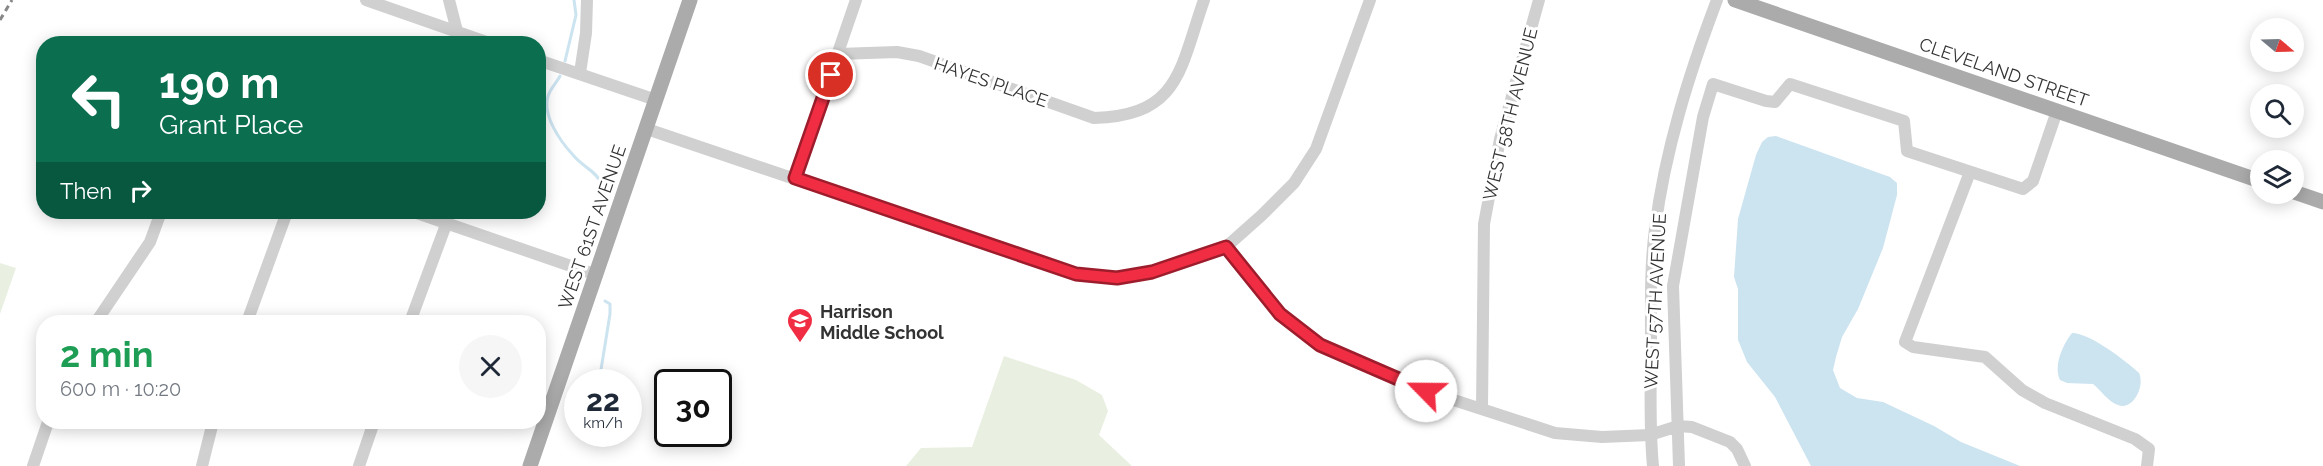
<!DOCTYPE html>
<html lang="en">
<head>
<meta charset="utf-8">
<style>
  :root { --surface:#fff; --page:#f6f6f7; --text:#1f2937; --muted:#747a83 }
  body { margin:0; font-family:Raleway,sans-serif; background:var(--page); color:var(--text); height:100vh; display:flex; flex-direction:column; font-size:22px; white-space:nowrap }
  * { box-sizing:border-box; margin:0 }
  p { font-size:20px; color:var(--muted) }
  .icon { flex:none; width:33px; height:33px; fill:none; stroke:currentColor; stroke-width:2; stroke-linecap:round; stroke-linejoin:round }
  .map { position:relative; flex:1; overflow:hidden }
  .panel { position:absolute; left:36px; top:315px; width:510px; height:114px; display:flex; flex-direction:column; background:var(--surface); border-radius:24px; box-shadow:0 3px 15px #0003 }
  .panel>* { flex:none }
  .hud { position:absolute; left:36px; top:36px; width:510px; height:183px; border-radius:24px; box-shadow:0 3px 15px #0003; background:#0b6e4f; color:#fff; overflow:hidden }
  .needle { width:39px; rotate:109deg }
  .fabs { position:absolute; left:2250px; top:18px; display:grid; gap:12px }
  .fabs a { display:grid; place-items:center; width:54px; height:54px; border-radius:50%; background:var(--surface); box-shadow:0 3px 15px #0003; font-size:30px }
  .speed { position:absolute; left:564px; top:369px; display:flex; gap:12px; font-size:30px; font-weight:700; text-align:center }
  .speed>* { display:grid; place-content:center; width:78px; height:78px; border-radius:50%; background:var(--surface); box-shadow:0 3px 15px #0003; line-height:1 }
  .speed small { font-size:15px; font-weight:400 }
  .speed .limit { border:3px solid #111; border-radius:9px; background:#fff; color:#111 }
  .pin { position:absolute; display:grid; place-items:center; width:51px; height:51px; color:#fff; margin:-26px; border:3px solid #fff; border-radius:50%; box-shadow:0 2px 6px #0007 }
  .me { position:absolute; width:66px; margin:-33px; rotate:293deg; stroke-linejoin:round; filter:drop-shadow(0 0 4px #0008) }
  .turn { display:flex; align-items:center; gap:21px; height:126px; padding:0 24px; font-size:27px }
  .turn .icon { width:78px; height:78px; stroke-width:2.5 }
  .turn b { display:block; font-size:42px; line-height:51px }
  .then { display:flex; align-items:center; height:57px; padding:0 24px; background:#0003; gap:12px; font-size:22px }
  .round { display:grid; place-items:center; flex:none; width:63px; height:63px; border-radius:32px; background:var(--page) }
  .summary { display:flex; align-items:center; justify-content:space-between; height:102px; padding:0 24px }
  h1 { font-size:36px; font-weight:700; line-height:45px; color:#1e9e55 }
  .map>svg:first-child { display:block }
  .green { fill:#e9f0e1 }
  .water { fill:#cce3f0 }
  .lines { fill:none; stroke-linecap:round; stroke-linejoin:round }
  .stream { stroke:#cce3f0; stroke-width:3 }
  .minor { stroke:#d0d0d0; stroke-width:12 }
  .major { stroke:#ababab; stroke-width:15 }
  .rail { stroke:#888; stroke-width:3; stroke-dasharray:6 4.5; stroke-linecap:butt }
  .route-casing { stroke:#9d1d2c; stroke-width:15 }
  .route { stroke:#f12d43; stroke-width:10 }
  .labels { text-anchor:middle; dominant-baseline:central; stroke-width:6; stroke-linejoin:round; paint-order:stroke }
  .street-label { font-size:18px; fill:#333; stroke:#fff }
  .poi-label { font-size:18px; font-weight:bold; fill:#333; stroke:#fff; text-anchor:start }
</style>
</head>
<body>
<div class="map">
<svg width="2323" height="466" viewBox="0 0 2323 466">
  <rect width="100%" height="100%" fill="#fff"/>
  <path class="green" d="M0 263 16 268 0 314Z
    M1004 356 1076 380 1102 395 1108 411 1099 435 1132 466H906L921 448 972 447Z"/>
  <path class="water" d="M1776 136 1890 177 1897 183V195L1883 248 1858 309 1842 337 1836 357 1833 370 1840 388 1857 398 1883 402 1934 426 1961 442 2020 466H1811L1775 397 1747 362 1738 340V289L1734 277 1738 219 1756 155 1762 142 1768 137Z
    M2072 333C2090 333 2126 361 2139 373 2145 385 2134 411 2118 405 2108 402 2101 390 2093 384L2067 383 2060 380C2053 366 2063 344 2072 333Z"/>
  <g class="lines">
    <path class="stream" d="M565 61 576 15 574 0
      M560 76C557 82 550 89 548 96 542 115 560 141 573 155 584 168 594 169 603 185
      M599 382 610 314V304L605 301"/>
    <path class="minor" d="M366 0 492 44
      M449 0 457 31
      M838 54 897 52 919 56 1094 118C1180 116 1180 68 1204 0
      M538 60 656 100
      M580 73 586 33 587 0
      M647 129 1076 274 1117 278 1152 272 1226 247 1280 314 1320 345 1426 391 1555 433 1602 437 1650 435 1678 426 1692 427 1730 442 1737 449 1745 466
      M1970 172 1905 342 1913 347 1985 357 2022 390 2045 403 2135 439 2149 449 2147 466
      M795 178 856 0
      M414 212 597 275
      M1226 247 1262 215 1294 183 1316 149 1370 0
      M96 322 150 242 161 212
      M247 322 287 212
      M410 322 447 222
      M1482 408 1484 224 1500 139 1539 0
      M33 466 48 422
      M202 466 213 422
      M359 466 374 422
      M1653 466C1649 425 1651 384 1651 343 1651 305 1650 266 1655 229 1665 150 1689 74 1717 0
      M1679 466 1673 286 1703 117 1713 84 1766 101 1775 102 1790 84 1904 121 1907 151 2023 189 2033 181 2057 111"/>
    <path class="major" d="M1735 0 2260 181
      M2294 192 2323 202
      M530 466 690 0"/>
    <path class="rail" d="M0 20 12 0"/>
  </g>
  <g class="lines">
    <defs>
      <path id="route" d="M831 75 795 178 1076 274 1117 278 1152 272 1226 247 1280 314 1320 345 1426 391"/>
    </defs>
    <use href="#route" class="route-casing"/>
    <use href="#route" class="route"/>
  </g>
  <defs>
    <symbol id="school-pin" viewBox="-11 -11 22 30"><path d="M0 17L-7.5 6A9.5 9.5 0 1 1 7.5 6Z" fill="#f12d43" stroke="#fff"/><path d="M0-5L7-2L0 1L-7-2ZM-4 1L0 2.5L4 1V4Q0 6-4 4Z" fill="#fff"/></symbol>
  </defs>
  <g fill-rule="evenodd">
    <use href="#school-pin" x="785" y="306" width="30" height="40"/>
  </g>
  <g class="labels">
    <g class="street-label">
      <text transform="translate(2004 72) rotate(19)">CLEVELAND STREET</text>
      <text transform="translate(991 82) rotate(19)">HAYES PLACE</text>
      <text transform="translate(1510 114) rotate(-76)">WEST 58TH AVENUE</text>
      <text transform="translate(592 227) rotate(-71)">WEST 61ST AVENUE</text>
      <text transform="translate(1655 301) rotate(-87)">WEST 57TH AVENUE</text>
    </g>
    <g class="poi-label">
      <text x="820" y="311">Harrison<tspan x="820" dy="21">Middle School</tspan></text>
    </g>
  </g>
</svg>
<div class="fabs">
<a><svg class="needle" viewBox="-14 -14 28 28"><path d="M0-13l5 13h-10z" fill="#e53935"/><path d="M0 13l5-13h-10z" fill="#747a83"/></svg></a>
<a><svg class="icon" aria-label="search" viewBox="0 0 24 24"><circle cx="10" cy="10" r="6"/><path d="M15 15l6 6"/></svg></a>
<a><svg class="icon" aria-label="layers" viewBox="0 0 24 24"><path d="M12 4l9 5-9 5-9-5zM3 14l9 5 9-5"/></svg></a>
</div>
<div class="speed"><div>22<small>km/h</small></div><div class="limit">30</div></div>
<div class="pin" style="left:831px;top:75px;background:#d93025"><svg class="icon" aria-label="arrive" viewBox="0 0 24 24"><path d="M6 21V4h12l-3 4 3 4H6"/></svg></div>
<svg class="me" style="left:1426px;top:391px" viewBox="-20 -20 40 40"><circle r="19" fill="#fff"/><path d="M0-13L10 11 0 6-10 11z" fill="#f12d43"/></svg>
<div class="hud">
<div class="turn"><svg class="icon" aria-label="left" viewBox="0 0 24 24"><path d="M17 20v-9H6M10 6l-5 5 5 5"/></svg><div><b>190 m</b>Grant Place</div></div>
<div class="then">Then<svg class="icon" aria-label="right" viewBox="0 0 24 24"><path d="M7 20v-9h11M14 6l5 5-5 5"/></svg></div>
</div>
<section class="panel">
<div class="summary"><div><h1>2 min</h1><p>600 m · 10:20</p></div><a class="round"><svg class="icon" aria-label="close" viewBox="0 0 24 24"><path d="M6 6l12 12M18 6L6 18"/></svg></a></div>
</section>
</div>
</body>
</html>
